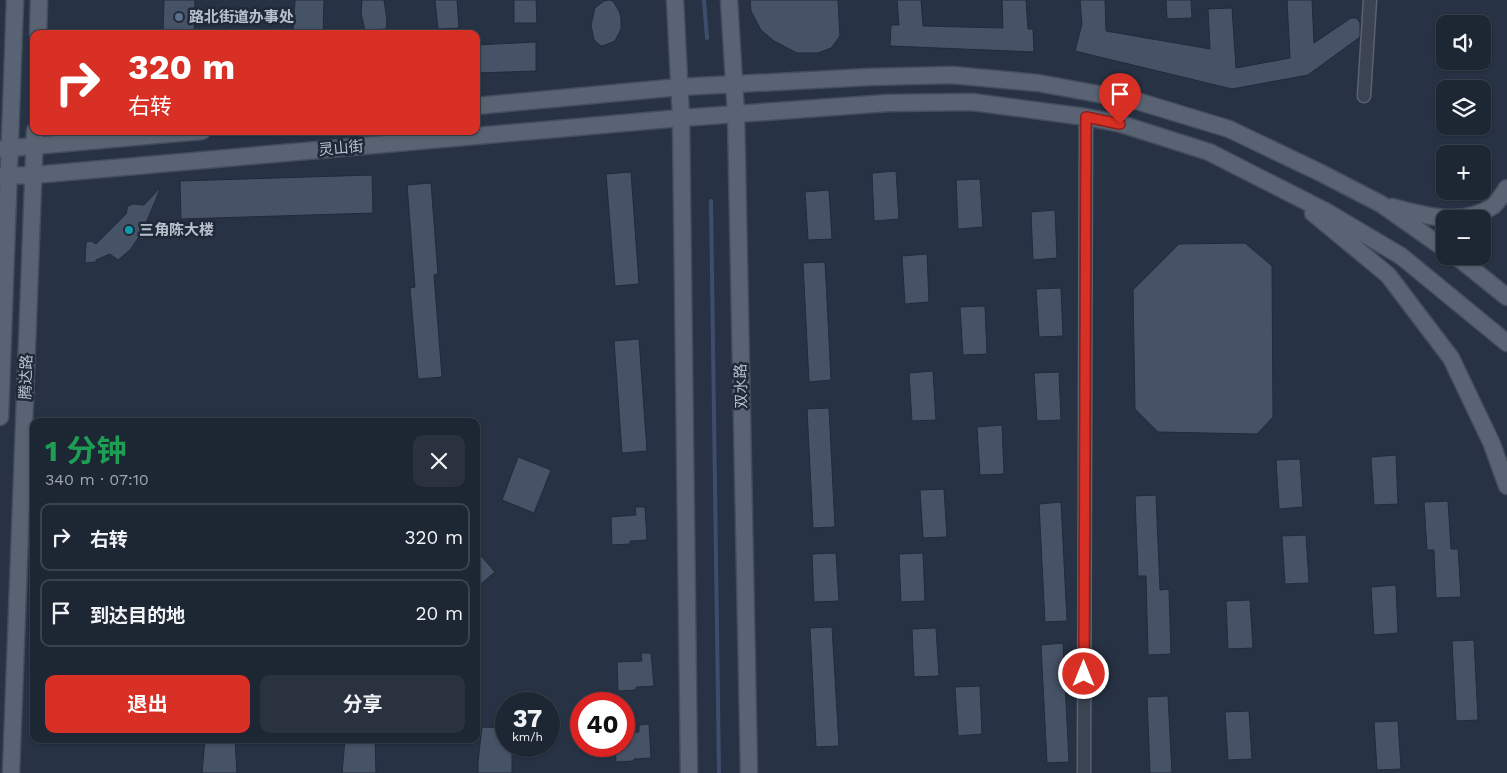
<!DOCTYPE html>
<html lang="zh">
<head>
<meta charset="utf-8">
<style>
  :root { --surface:#1d2633; --page:#2a323f; --text:#f1f3f6; --muted:#a0a5ac; --line:#3b434e; --accent:#d93025 }
  body { margin:0; font-family:"Work Sans","Noto Sans SC",sans-serif; background:var(--page); color:var(--text); height:100vh; display:flex; flex-direction:column; font-size:19px; white-space:nowrap }
  * { box-sizing:border-box; margin:0 }
  p { font-size:16px; color:var(--muted) }
  .icon { flex:none; width:28px; height:28px; fill:none; stroke:currentColor; stroke-width:2; stroke-linecap:round; stroke-linejoin:round }
  .map { position:relative; flex:1; overflow:hidden }
  .side { position:absolute; left:30px; top:418px; width:450px; height:325px; display:flex; flex-direction:column; background:var(--surface); border-radius:10px; box-shadow:0 1px 4px #0004,0 0 0 1px var(--line) }
  .side>* { flex:none }
  .banner { position:absolute; left:30px; top:30px; width:450px; height:105px; border-radius:10px; box-shadow:0 1px 4px #0004,0 0 0 1px var(--line); background:#d93025; color:#fff; overflow:hidden }
  .fabs { position:absolute; left:1436px; top:15px; display:grid; gap:10px }
  .fabs a { display:grid; place-items:center; width:55px; height:55px; border-radius:10px; background:var(--surface); box-shadow:0 1px 4px #0004,0 0 0 1px var(--line); font-size:25px }
  .speed { position:absolute; left:495px; top:692px; display:flex; gap:10px; font-size:25px; font-weight:700; text-align:center }
  .speed>* { display:grid; place-content:center; width:65px; height:65px; border-radius:50%; background:var(--surface); box-shadow:0 1px 4px #0004,0 0 0 1px var(--line); line-height:1 }
  .speed small { font-size:12px; font-weight:400 }
  .speed .limit { border:8px solid #d22; background:#fff; color:#111 }
  .pin { position:absolute; display:grid; place-items:center; width:42px; height:42px; color:#fff; margin:-51px -21px; border-radius:50% 50% 50% 0; rotate:-45deg; box-shadow:0 0 5px #0007 }
  .pin .icon { rotate:45deg }
  .me { position:absolute; width:55px; margin:-28px; rotate:0deg; stroke-linejoin:round; filter:drop-shadow(0 0 4px #0008) }
  .turn { display:flex; align-items:center; gap:18px; height:105px; padding:0 15px; font-size:22px }
  .turn .icon { width:65px; height:65px; stroke-width:2.5 }
  .turn b { display:block; font-size:35px; line-height:42px }
  .round { display:grid; place-items:center; flex:none; width:52px; height:52px; border-radius:10px; background:var(--page) }
  .overview { display:flex; align-items:center; justify-content:space-between; height:85px; padding:0 15px }
  h1 { font-size:30px; font-weight:700; line-height:38px; color:#1e9e55 }
  .button { display:flex; gap:10px; margin-top:auto; padding:10px 15px }
  .button a { flex:1; height:58px; border-radius:10px; background:var(--accent); color:#fff; font-size:20px; font-weight:700; line-height:58px; text-align:center }
  .button a+a { background:var(--page); color:var(--text) }
  ul { padding:0; list-style:none }
  li { display:flex; align-items:center; gap:15px; height:68px; margin:0 10px 8px; padding:0 5px; border:2px solid var(--line); border-radius:10px }
  li div { flex:1 }
  li b { display:block; font-size:19px }
  li em { font-style:normal }
  .map>svg:first-child { display:block }
  .lines { fill:none; stroke-linecap:round; stroke-linejoin:round }
  .stream { stroke:#3d4e6d; stroke-width:4 }
  .building { fill:#465266; stroke:#222b3b }
  .minor-casing { stroke:#5a6271; stroke-width:15 }
  .major-casing { stroke:#454d5d; stroke-width:19 }
  .minor { stroke:#3c4453; stroke-width:12 }
  .major { stroke:#5a6373; stroke-width:16 }
  .route-casing { stroke:#8d1f18; stroke-width:12 }
  .route { stroke:#d93025; stroke-width:9 }
  .service-dot { fill:#5c6f8a; stroke:#202939; stroke-width:2 }
  .culture-dot { fill:#0f9aa8; stroke:#202939; stroke-width:2 }
  .labels { text-anchor:middle; dominant-baseline:central; stroke-width:5; stroke-linejoin:round; paint-order:stroke }
  .poi-label { font-size:15px; font-weight:bold; fill:#b9c0cd; stroke:#202939; text-anchor:start }
  .street-label { font-size:15px; fill:#b9c0cd; stroke:#202939 }
</style>
</head>
<body>
<div class="map">
<svg width="1507" height="773" viewBox="0 0 1507 773">
  <rect width="100%" height="100%" fill="#273244"/>
  <g class="lines">
    <path class="stream" d="M704 0 707 38
      M711 201 719 773"/>
  </g>
  <path class="building" d="M164 0H195L194 34H163Z
    M295 0H324L323 34H293Z
    M362 0H384L387 20 386 29 365 30 361 14Z
    M435 0H457L459 28 438 29Z
    M514 0H536L537 23H514Z
    M609 0 613 1 619 11 621 18V29L615 41 605 45 601 46 594 40 591 25 595 8 604 1Z
    M750 0H838L840 36 831 48 818 53H797L774 41 761 30 751 11Z
    M897 0H921L923 26 1003 28 1002 0H1026L1028 29H1033L1034 52 890 46 891 25H899Z
    M1080 0H1105L1106 31 1210 49 1208 9 1232 8 1236 68 1290 58 1287 0H1312L1314 43 1351 18H1357L1360 23V37L1308 75 1232 89 1075 51 1082 24Z
    M1166 0H1191L1192 18 1167 19Z
    M536 42V71L476 73V45Z
    M896 171 899 219 874 221 872 173Z
    M631 172 639 284 615 286 606 174Z
    M372 175 373 213 181 219 180 181Z
    M980 179 983 227 958 229 956 180Z
    M431 183 438 274 434 275 442 377 418 379 410 288 415 287 407 185Z
    M159 189H160L146 223 149 227 143 240 138 238 131 249 118 260 110 254 96 260V262L85 263 86 242 91 241 96 244 126 214 128 206 133 204 144 205Z
    M829 190 832 239 808 240 805 192Z
    M1055 210 1057 258 1033 260 1031 212Z
    M1245 243 1272 266 1273 417 1257 434 1158 432 1135 409 1133 290 1179 244Z
    M927 254 929 302 905 304 902 256Z
    M825 262 831 380 809 382 803 263Z
    M1061 288 1063 336 1039 337 1036 289Z
    M985 306 987 354 963 355 960 307Z
    M639 339 647 451 622 453 614 341Z
    M933 371 936 420 912 421 909 373Z
    M1059 372 1061 420 1037 421 1034 373Z
    M829 408 835 527 813 528 807 409Z
    M1002 425 1004 474 980 475 977 427Z
    M1396 455 1398 504 1374 505 1371 457Z
    M518 457 551 470 534 513 502 500Z
    M1300 459 1303 507 1279 509 1276 460Z
    M944 489 947 537 923 538 920 490Z
    M1156 495 1160 590 1169 589 1171 654 1148 655 1146 576H1138L1135 496Z
    M1448 501 1451 549H1458L1461 597 1436 598 1434 550H1427L1424 502Z
    M1061 502 1067 621 1045 622 1039 504Z
    M635 507H645L647 540 630 541V544L612 545 611 517 636 515Z
    M1306 535 1309 583 1285 584 1282 536Z
    M476 550 495 572 476 588Z
    M836 553 839 601 814 602 812 554Z
    M923 553 925 601 901 602 899 554Z
    M1396 585 1398 633 1374 635 1371 587Z
    M1250 600 1253 648 1228 649 1226 601Z
    M832 627 839 746 816 747 810 628Z
    M936 628 939 676 914 677 912 629Z
    M1474 640 1478 720 1456 721 1452 641Z
    M1063 643 1069 762 1047 763 1041 645Z
    M641 653H651L654 686 636 687V690L618 691 617 662 642 661Z
    M980 686 982 734 958 736 955 687Z
    M1168 696 1172 773H1150L1147 697Z
    M1249 711 1252 759 1228 760 1225 712Z
    M1398 721 1401 769 1377 770 1374 722Z
    M649 724 651 758 634 759V761L616 762 615 746H624V733L639 732V725Z
    M482 727 506 728V746H512V773H478V762Z
    M205 739H235L237 773H202Z
    M345 739H375L376 773H342Z"/>
  <g class="lines">
    <defs>
      <path id="minor" d="M1364 96 1370 0
        M1084 773 1086 117"/>
      <path id="major" d="M675 0 681 118 689 773
        M729 0 736 114 749 773
        M38 34 39 0
        M476 106 680 87 869 77 952 75 1038 83 1137 101 1229 129 1321 173 1381 204 1445 249
        M0 149 202 131
        M0 176 34 175 681 118 888 103 972 102 1086 117 1121 124 1209 152 1325 211 1401 256 1507 343
        M1392 207C1425 216 1462 227 1493 206 1498 202 1503 194 1507 188
        M1313 213 1388 275 1451 358 1492 444 1507 486
        M1456 256 1507 297
        M0 417 15 0
        M11 773 35 131"/>
    </defs>
    <use href="#minor" class="minor-casing"/>
    <use href="#major" class="major-casing"/>
    <use href="#minor" class="minor"/>
    <use href="#major" class="major"/>
  </g>
  <g class="lines">
    <defs>
      <path id="route" d="M1084 674 1086 117 1120 124"/>
    </defs>
    <use href="#route" class="route-casing"/>
    <use href="#route" class="route"/>
  </g>
  <circle class="service-dot" cx="179" cy="17" r="5"/>
  <circle class="culture-dot" cx="129" cy="230" r="5"/>
  <g class="labels">
    <g class="poi-label">
      <text x="189" y="17">路北街道办事处</text>
      <text x="139" y="230">三角陈大楼</text>
    </g>
    <g class="street-label">
      <text transform="translate(341 148) rotate(-5)">灵山街</text>
      <text transform="translate(26 377) rotate(-88)">腾达路</text>
      <text transform="translate(741 386) rotate(-91)">双水路</text>
    </g>
  </g>
</svg>
<div class="fabs">
<a><svg class="icon" aria-label="sound" viewBox="0 0 24 24"><path d="M4 9h4l5-4v14l-5-4H4zM17 9q2 3 0 6"/></svg></a>
<a><svg class="icon" aria-label="layers" viewBox="0 0 24 24"><path d="M12 4l9 5-9 5-9-5zM3 14l9 5 9-5"/></svg></a>
<a>+</a>
<a>−</a>
</div>
<div class="speed"><div>37<small>km/h</small></div><div class="limit">40</div></div>
<div class="pin" style="left:1120px;top:124px;background:#d93025"><svg class="icon" aria-label="arrive" viewBox="0 0 24 24"><path d="M6 21V4h12l-3 4 3 4H6"/></svg></div>
<svg class="me" style="left:1084px;top:674px" viewBox="-20 -20 40 40"><circle r="17" fill="#d93025" stroke="#fff" stroke-width="3"/><path d="M0-11L8 9 0 5-8 9z" fill="#fff"/></svg>
<div class="banner">
<div class="turn"><svg class="icon" aria-label="right" viewBox="0 0 24 24"><path d="M7 20v-9h11M14 6l5 5-5 5"/></svg><div><b>320 m</b>右转</div></div>
</div>
<section class="side">
<div class="overview"><div><h1>1 分钟</h1><p>340 m · 07:10</p></div><a class="round"><svg class="icon" aria-label="close" viewBox="0 0 24 24"><path d="M6 6l12 12M18 6L6 18"/></svg></a></div>
<ul>
<li><svg class="icon" aria-label="right" viewBox="0 0 24 24"><path d="M7 20v-9h11M14 6l5 5-5 5"/></svg><div><b>右转</b></div><em>320 m</em></li>
<li><svg class="icon" aria-label="arrive" viewBox="0 0 24 24"><path d="M6 21V4h12l-3 4 3 4H6"/></svg><div><b>到达目的地</b></div><em>20 m</em></li>
</ul>
<div class="button"><a>退出</a><a>分享</a></div>
</section>
</div>
</body>
</html>
